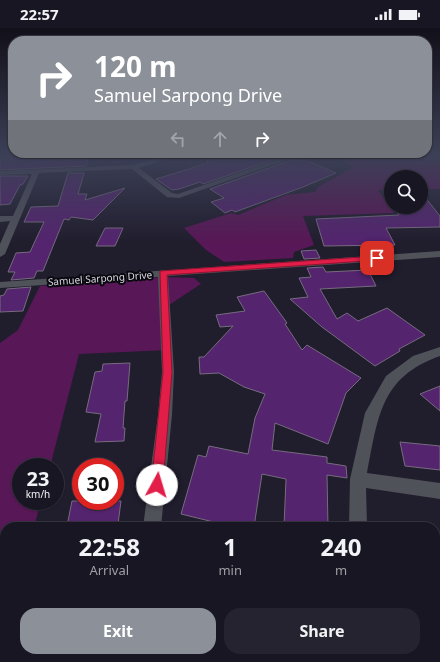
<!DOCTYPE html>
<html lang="en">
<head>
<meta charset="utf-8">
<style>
  :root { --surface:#181622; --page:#25232f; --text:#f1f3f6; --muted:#9f9fa5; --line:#363540; --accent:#8c9099 }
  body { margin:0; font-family:"Noto Sans",sans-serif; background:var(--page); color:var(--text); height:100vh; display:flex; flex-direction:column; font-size:15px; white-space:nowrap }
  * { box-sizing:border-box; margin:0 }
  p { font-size:13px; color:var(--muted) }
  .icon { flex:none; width:22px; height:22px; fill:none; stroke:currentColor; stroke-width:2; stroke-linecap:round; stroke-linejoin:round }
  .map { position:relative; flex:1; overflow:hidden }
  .drawer { position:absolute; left:0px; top:494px; width:440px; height:140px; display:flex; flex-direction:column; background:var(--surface); border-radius:16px 16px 0 0; box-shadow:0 1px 3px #0004,0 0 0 1px var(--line) }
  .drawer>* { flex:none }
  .hud { position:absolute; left:8px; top:8px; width:424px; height:122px; border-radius:16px; box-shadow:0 1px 3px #0004,0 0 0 1px var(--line); background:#8c9099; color:#fff; overflow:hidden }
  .buttons { position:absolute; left:384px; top:142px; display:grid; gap:8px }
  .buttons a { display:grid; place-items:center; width:44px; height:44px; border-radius:50%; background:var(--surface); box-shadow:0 1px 3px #0004,0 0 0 1px var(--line); font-size:20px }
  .speed { position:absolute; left:12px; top:430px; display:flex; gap:8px; font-size:20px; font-weight:700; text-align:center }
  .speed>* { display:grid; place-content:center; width:52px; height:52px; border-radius:50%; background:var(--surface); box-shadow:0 1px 3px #0004,0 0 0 1px var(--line); line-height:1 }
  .speed small { font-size:10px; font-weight:400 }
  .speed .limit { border:6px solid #d22; background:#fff; color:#111 }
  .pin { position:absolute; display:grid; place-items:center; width:34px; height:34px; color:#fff; margin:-17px; border-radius:8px; box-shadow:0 2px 6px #0006 }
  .me { position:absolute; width:44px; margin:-22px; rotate:6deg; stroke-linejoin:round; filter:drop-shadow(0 0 3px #0008) }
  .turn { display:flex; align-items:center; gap:14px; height:84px; padding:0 20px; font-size:18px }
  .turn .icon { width:52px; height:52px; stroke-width:2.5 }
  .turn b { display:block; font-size:28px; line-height:34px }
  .lanes { display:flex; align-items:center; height:38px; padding:0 20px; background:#0003; justify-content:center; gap:20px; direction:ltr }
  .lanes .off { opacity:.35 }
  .eta { display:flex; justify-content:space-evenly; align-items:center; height:68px; text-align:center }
  .eta b { font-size:24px; font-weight:700; line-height:28px }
  .action { display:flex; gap:8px; margin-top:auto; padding:8px 20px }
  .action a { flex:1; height:46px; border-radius:16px; background:var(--accent); color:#fff; font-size:16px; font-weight:700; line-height:46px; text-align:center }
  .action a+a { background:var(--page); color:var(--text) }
  .status { display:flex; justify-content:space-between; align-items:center; height:28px; padding:0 20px; background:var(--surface); direction:ltr }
  .status svg { height:11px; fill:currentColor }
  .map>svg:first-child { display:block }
  .green { fill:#581756 }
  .building { fill:#54246f; stroke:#766c7e }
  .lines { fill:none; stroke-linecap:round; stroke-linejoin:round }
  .minor { fill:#50525a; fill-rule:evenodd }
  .route { fill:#e11d48; stroke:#92132f }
  .labels { text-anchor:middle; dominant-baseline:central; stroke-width:4; stroke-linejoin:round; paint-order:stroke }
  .street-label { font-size:10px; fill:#d9d8e3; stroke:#09080f }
</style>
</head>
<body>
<div class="status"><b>22:57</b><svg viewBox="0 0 49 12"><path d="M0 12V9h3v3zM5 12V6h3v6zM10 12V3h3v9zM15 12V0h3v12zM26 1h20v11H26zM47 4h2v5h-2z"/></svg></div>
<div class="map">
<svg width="440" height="634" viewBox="0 0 440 634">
  <rect width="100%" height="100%" fill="#201d2d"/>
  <path class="green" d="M368 126H440V161H421V149H391V162H378L394 185 303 188 314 217 294 224 293 230 224 234 206 222 184 200 231 185 238 187 286 167 315 164 318 159 354 139 342 132Z
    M166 249 194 250 201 256 169 277V322L79 326 50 439H21V473H41L34 499H5V629H121V634H0V315L18 302 40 258Z"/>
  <path class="building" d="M0 126H89L86 138 0 142Z
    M215 126H284L286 127 203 156 200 154 179 161 172 162 156 151 208 135 207 129Z
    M294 131 300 133 305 132 336 145 303 159 235 184 232 182 225 185 211 174 224 170 210 161Z
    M68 145H84L78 166H87L85 172 125 160 93 192 71 189 69 192 64 191 43 243H37L34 250 11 252 15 244H8L16 225 30 224 44 194H24L31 179 58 178Z
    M0 148H28L23 156 20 157 10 176 0 177Z
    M421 164 440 188V199L386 200 395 217 324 218 316 191 399 187 393 179H421Z
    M105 200H123L115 218H96Z
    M316 222 320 230 304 231 301 223Z
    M323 239 326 244 368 242 376 258 320 261 337 291 347 285 358 293 387 280 425 307 399 321 400 323 375 338 322 299 290 271 308 269 299 250 311 249 307 240Z
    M31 259 23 283 0 284V268L4 267 7 261Z
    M264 263 287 295 285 296 302 322 307 317 361 350 346 365 328 416 275 395 272 422 327 429V435L346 438 347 450 327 447 328 499H284L286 451 262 446 254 499 227 494 226 497 181 486 198 427 206 429 209 418 248 426 255 390 265 366 244 359 219 345 200 346 199 329H204L233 298 220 299 216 287 245 283 237 269Z
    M130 335 127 373H125L123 400H125L124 413 95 414 101 386 86 384 95 344 102 343 103 336Z
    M440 358V383L420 366Z
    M400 414 440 418V442L405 438Z
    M72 473H121L118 496 67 498Z"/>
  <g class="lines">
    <path class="minor" d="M171 126H182L139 140 172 165 178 166 293 126H303L179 170 167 169 132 141 39 145 5 226 0 229V216L10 193 0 194V188H13L32 146 0 147V143L134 137Z
      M440 223V229L168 248 174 344 172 387 161 499H143L158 387 162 344 158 249 0 260V254Z
      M440 319V328C380 349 378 390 367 445L440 455V471L366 460 367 499H349L350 451 365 385 386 348 413 328Z
      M132 629H152V634H132Z
      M401 629H423L425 634H403Z"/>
  </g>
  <linearGradient id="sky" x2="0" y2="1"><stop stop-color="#121019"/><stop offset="0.59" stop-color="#3c4057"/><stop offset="1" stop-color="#3c4057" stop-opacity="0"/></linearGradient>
  <rect width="440" height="215" fill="url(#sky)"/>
  <path class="route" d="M377 228 381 230 380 232 167 247 172 344 163 457 161 461 157 463 153 461 151 457 163 344 160 243Z"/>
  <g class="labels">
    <g class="street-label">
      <text transform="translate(100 250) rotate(-4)">Samuel Sarpong Drive</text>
    </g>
  </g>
</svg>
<div class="buttons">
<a><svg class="icon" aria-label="search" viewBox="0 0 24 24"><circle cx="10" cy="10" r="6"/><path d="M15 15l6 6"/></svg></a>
</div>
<div class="speed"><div>23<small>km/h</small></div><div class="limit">30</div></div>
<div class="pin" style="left:377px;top:230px;background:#d93025"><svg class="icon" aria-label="arrive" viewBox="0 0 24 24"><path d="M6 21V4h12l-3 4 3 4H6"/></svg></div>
<svg class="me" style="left:157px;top:457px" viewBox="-20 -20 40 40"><circle r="19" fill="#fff"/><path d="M0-13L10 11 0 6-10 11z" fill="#e11d48"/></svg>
<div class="hud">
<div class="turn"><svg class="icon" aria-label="right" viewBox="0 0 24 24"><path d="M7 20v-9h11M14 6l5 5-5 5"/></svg><div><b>120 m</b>Samuel Sarpong Drive</div></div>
<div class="lanes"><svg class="icon off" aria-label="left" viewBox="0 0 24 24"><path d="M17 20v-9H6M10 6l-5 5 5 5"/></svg><svg class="icon off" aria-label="ahead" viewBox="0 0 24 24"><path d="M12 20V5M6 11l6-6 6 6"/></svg><svg class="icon" aria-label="right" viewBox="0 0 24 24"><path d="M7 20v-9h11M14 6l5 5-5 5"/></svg></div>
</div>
<section class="drawer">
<div class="eta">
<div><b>22:58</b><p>Arrival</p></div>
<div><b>1</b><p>min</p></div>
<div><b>240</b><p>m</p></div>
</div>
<div class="action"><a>Exit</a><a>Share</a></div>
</section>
</div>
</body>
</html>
